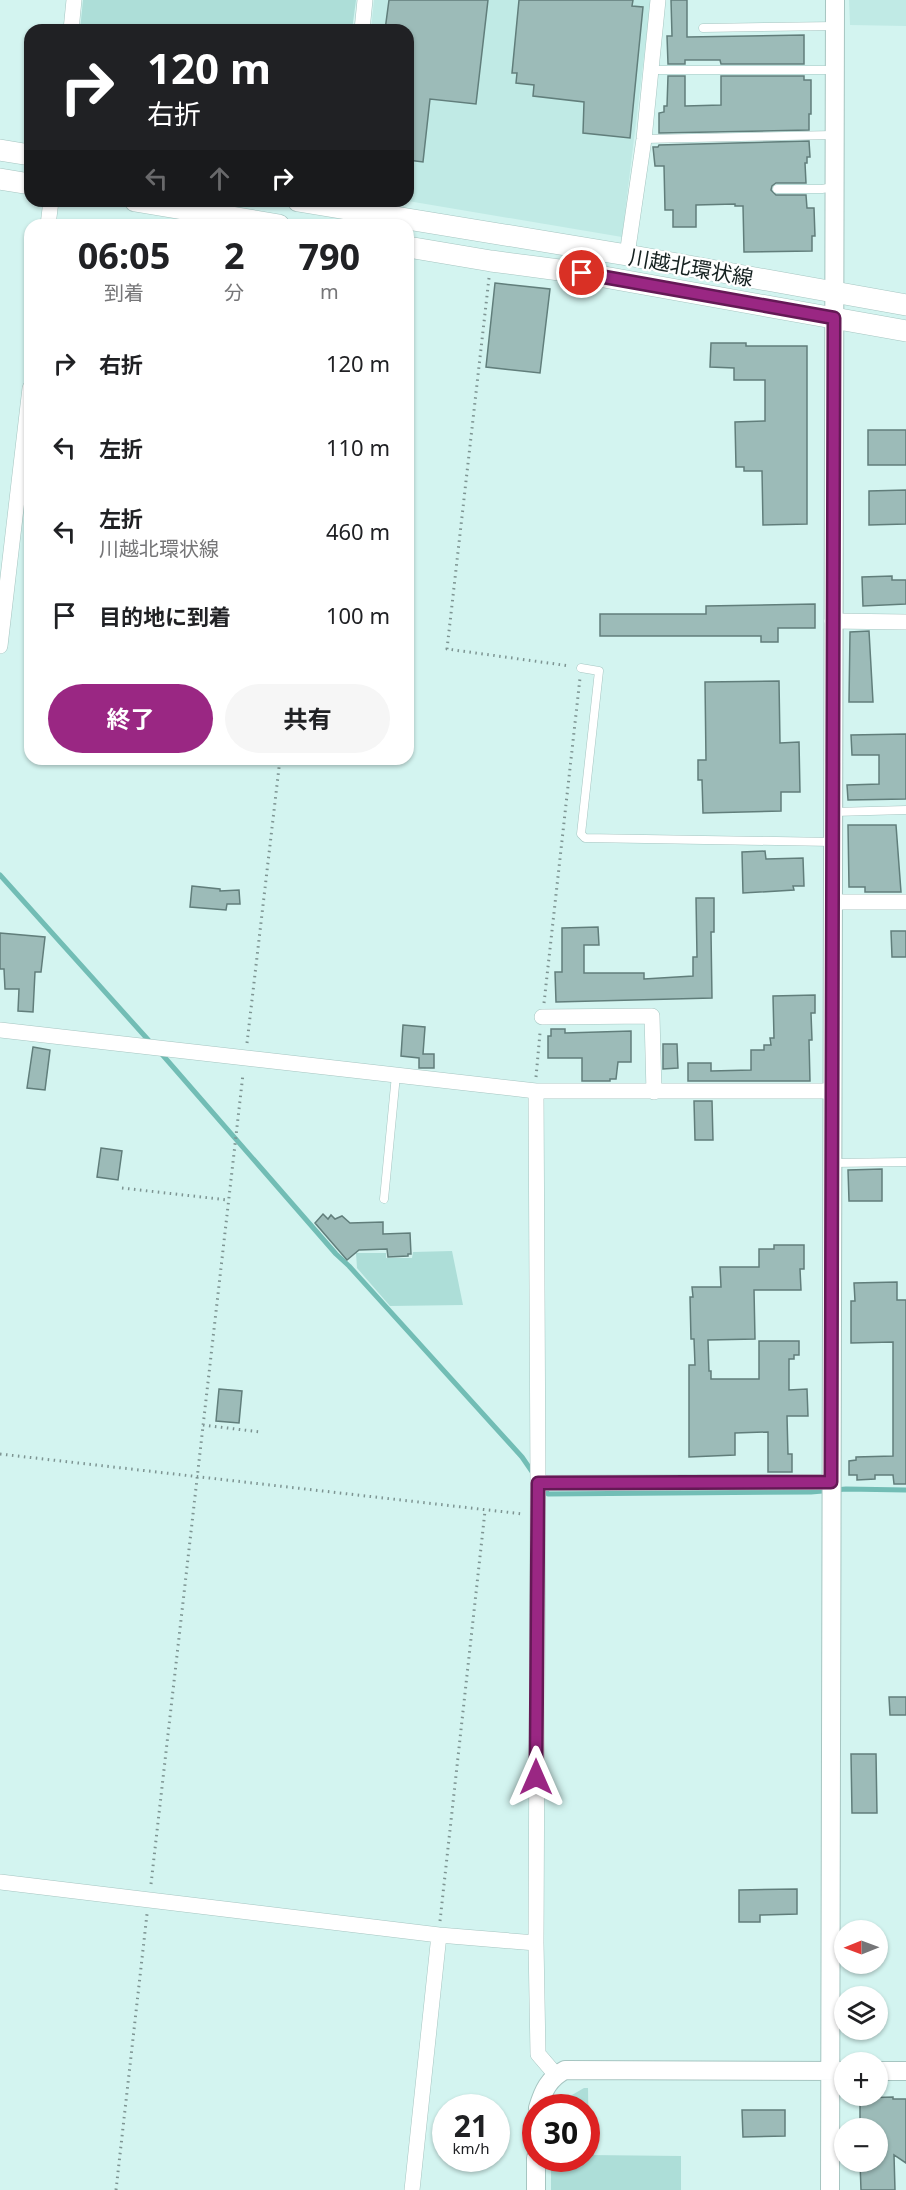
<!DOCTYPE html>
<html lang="ja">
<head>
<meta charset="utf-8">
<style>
  :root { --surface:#fff; --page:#f6f6f6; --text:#202124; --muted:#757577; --accent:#9a2783 }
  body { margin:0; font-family:"Noto Sans","Noto Sans JP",sans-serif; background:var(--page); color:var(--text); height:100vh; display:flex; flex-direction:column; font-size:22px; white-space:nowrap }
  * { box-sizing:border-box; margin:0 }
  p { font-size:20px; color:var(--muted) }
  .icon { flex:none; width:33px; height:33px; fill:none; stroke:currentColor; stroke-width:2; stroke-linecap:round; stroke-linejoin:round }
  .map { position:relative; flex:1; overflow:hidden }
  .drawer { position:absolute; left:24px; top:219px; width:390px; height:546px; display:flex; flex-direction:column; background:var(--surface); border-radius:18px; box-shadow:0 2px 4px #0004 }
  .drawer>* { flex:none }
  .banner { position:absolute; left:24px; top:24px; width:390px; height:183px; border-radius:18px; box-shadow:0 2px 4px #0004; background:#202124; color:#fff; overflow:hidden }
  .needle { width:39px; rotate:269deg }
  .controls { position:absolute; left:834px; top:1920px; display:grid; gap:12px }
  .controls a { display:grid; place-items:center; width:54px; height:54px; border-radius:50%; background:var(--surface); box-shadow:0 2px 4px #0004; font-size:30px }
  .speed { position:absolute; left:432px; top:2094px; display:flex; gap:12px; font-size:30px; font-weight:700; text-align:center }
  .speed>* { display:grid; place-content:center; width:78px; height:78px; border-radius:50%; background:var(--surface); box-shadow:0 2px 4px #0004; line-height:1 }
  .speed small { font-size:15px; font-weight:400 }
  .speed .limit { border:9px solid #d22; background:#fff; color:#111 }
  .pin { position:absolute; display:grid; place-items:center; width:51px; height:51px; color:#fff; margin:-26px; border:3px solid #fff; border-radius:50%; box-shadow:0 2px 6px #0007 }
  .me { position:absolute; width:66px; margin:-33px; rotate:0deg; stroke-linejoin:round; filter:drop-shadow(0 0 4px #0008) }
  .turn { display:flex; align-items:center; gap:21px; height:126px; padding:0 24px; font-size:27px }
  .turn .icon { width:78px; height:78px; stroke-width:2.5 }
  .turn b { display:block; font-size:42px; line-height:51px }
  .lanes { display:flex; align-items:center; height:57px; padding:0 24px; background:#0003; justify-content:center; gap:30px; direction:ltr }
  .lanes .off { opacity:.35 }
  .eta { display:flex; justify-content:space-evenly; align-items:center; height:102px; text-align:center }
  .eta b { font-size:36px; font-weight:700; line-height:42px }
  .button { display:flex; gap:12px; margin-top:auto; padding:12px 24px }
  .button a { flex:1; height:69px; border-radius:36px; background:var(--accent); color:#fff; font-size:24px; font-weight:700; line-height:69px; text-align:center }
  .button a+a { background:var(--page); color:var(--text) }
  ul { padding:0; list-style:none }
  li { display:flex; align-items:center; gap:18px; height:84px; padding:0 24px }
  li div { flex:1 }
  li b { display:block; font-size:22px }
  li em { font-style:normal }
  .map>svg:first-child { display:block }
  .built { fill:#c0eae5 }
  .green { fill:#added8 }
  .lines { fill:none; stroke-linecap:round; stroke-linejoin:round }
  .stream { stroke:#72bdb5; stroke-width:5 }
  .building { fill:#9cbbb8; stroke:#617e7b; stroke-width:1.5 }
  .service-casing { stroke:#a6c5c1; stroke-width:9 }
  .minor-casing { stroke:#a6c5c1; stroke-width:16 }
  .tertiary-casing { stroke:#a6c5c1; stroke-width:20 }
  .secondary-casing { stroke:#a6c5c1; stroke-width:22 }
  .path { stroke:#7d9492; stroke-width:3; stroke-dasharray:1.5 4.5; stroke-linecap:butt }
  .service { stroke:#fff; stroke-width:8 }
  .minor { stroke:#fff; stroke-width:15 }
  .tertiary { stroke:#fff; stroke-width:18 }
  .secondary { stroke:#fff; stroke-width:21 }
  .route-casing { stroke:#641955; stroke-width:15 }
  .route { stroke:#9a2783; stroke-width:10 }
  .labels { text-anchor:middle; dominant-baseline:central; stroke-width:4.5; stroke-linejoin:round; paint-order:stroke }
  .street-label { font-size:21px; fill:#152120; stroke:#fff }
</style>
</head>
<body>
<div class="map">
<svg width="906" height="2190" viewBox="0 0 906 2190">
  <rect width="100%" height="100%" fill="#d3f4f0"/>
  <path class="built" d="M374 0H651L622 237 408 201V30H371Z
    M849 0H906V26L850 25Z"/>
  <path class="green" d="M83 0H356L352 30H80Z
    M452 1251 463 1305 390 1306 357 1268 356 1253H386V1258H412L413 1252Z
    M584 2088H588L589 2155 681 2156V2190H551V2159L586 2158V2108L561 2107 565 2099Z"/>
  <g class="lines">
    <path class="stream" d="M0 875 151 1043
      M160 1052 336 1254 349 1266 522 1457 533 1473
      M542 1486 548 1494 811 1492 846 1489 906 1490"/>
  </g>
  <path class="building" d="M389 0H488L476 104 430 99 423 162 408 160V30H385Z
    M519 0H633L632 6 643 7 630 138 583 133 584 102 533 96 534 85 516 83 517 73H512Z
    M671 0H687V37L804 35V64H721L720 60H685V64H668L667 36H672Z
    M668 76H685V106L721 105V76H804V80H811V114H809V130L659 133V113L664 112V106H667Z
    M809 141 810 157H807V163H805L806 183H776L772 186 771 190 776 195H806L807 208H814L815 236H812V251L744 252 743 206H735V204L696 205V227H673V210H665L664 166H655L653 147H658L659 145Z
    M495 283 550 289 540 373 486 367Z
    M711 343H746V346H807V524L763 525 762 471H744V467H736L735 422 765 421V380H734V368L710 367Z
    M868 430H906V465H868Z
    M906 490V524L869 525V491Z
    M892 576V580H906V604L863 606 862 577Z
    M815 604V628H778V642H761V636H600V614H706V606Z
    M869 631 873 702H849L850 632Z
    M779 681 780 743 799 742 800 792H781V811L703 813 702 780H698V760H706L705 682Z
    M906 734V799L848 800 847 785 879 784V755H852L851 735Z
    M848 825H896L901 892H865V887H849Z
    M765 851 766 859 803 858 804 886H793L794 890 743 893 742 852Z
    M192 886 220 889V891L239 890 240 904H227L226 910 190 907Z
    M696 898H714V932H711L712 998 556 1002 555 972H562V928L598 927 599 945H584V973H644V979L693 976V957H697Z
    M891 931H906V957H892Z
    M0 933 45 937 41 972H35L33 1012 18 1011 19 989H5L4 969H0Z
    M815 995V1013H811L812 1040H809L810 1081H688V1063H711V1071L751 1070V1050H764V1045H771L770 1038H774L773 996Z
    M403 1025 425 1027 423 1054H434V1068H419V1058L401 1056Z
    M551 1029H565V1033L631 1031V1062H618L616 1079H610V1081H582V1058H548V1036H551Z
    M663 1044H677L678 1068 663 1069Z
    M33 1047 50 1050 45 1090 27 1088Z
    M694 1101H712L713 1140H695Z
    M101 1148 122 1151 118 1180 97 1177Z
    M882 1169V1201H849L848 1170Z
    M323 1214 328 1219 331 1215 335 1219 342 1216 350 1223 383 1222V1234L410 1233 411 1254H408V1256L388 1257 387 1249 359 1250 347 1260 315 1223Z
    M774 1245H804V1269H800L801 1290H754L755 1339 708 1340 709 1371H711V1379H759V1341H799V1355H794V1359H789V1390L807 1389 808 1416H787L788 1454H792V1472H768V1432L735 1433V1455L689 1457V1365H695L694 1339H691L690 1297H693L692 1287H721L720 1267H759V1249H774Z
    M897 1282V1300H906V1484H894L893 1475H875V1479L857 1480V1475H849V1461L856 1460V1457L893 1456V1342L851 1343V1301H855L854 1283Z
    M219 1389 242 1391 239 1423 216 1421Z
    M889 1697H906V1715H890Z
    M851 1754H876L877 1813H852Z
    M797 1889V1914L760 1915V1922H739V1890Z
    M893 2097V2099H906V2163L894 2155 895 2190H861L860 2162H878V2128H860V2098Z
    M742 2110H785V2136L743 2137Z"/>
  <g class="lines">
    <defs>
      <path id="service" d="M703 28 835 26
        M651 70H834
        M644 139 833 135
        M777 189H822L833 187
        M581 668 599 671 581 834 585 838 833 842
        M834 812 906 810
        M833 1163 906 1162
        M384 1199 396 1075"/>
      <path id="minor" d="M71 30 74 0
        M362 30 365 0
        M48 225 51 201
        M627 255 644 139 658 0
        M832 621 906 622
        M0 646 30 388
        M833 902H906
        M542 1017 652 1016 654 1092
        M0 1030 536 1091H833
        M536 1091 538 1483 536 1943 538 2054 556 2075
        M538 1483 831 1482
        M0 1882 439 1935 536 1943
        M412 2190 439 1935"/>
      <path id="tertiary" d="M878 2071H906
        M538 2108C543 2091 549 2078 565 2070L844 2071
        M536 2190V2158
        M830 2190 835 0"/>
      <path id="secondary" d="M0 150 30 155
        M0 179 30 184
        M135 201 279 225
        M298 201 627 255 906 305
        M408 247 491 261 582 273 906 331"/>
    </defs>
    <use href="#service" class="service-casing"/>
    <use href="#minor" class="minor-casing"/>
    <use href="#tertiary" class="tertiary-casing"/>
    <use href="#secondary" class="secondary-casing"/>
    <path class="path" d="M489 278 447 649 570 666
      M544 1003 580 678
      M247 1043 280 759
      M536 1077 540 1033
      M122 1188 228 1200
      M203 1425 260 1432
      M0 1454 523 1514
      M151 1884 243 1074
      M440 1921 485 1511
      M116 2190 147 1914"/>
    <use href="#service" class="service"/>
    <use href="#minor" class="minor"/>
    <use href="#tertiary" class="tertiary"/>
    <use href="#secondary" class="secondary"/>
  </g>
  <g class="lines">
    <defs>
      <path id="route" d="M536 1777 538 1483 831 1482 834 318 582 273"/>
    </defs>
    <use href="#route" class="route-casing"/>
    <use href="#route" class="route"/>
  </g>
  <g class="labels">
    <g class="street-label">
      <text transform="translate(691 267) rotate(10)">川越北環状線</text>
    </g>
  </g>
</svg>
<div class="controls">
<a><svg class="needle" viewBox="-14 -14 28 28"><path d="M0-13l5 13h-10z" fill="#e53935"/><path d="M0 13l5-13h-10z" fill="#757577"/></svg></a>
<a><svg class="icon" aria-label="layers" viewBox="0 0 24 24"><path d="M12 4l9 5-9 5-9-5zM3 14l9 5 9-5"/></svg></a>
<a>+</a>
<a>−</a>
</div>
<div class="speed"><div>21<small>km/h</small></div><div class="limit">30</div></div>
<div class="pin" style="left:582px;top:273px;background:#d93025"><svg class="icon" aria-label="arrive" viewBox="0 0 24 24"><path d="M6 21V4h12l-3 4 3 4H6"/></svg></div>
<svg class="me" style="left:536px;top:1777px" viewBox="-20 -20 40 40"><path d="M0-17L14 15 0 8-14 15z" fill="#9a2783" stroke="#fff" stroke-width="4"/></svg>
<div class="banner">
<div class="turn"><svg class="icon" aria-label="right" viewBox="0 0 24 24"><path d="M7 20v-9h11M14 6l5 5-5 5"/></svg><div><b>120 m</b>右折</div></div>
<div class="lanes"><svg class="icon off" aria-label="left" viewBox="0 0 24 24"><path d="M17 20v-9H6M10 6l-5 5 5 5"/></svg><svg class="icon off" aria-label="ahead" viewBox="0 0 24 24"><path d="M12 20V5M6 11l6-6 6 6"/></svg><svg class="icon" aria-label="right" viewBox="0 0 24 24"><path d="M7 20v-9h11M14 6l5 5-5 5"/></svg></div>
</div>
<section class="drawer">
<div class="eta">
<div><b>06:05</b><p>到着</p></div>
<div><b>2</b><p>分</p></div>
<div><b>790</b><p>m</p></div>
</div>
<ul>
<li><svg class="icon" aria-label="right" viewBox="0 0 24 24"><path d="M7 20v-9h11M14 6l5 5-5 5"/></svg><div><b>右折</b></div><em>120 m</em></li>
<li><svg class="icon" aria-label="left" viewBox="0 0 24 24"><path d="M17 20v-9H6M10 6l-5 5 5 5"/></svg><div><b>左折</b></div><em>110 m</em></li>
<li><svg class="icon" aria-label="left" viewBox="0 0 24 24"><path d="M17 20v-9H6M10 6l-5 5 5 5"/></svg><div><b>左折</b><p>川越北環状線</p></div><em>460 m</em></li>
<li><svg class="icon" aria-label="arrive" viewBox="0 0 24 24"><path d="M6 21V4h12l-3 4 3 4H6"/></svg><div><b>目的地に到着</b></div><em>100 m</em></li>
</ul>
<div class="button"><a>終了</a><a>共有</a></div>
</section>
</div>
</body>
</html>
